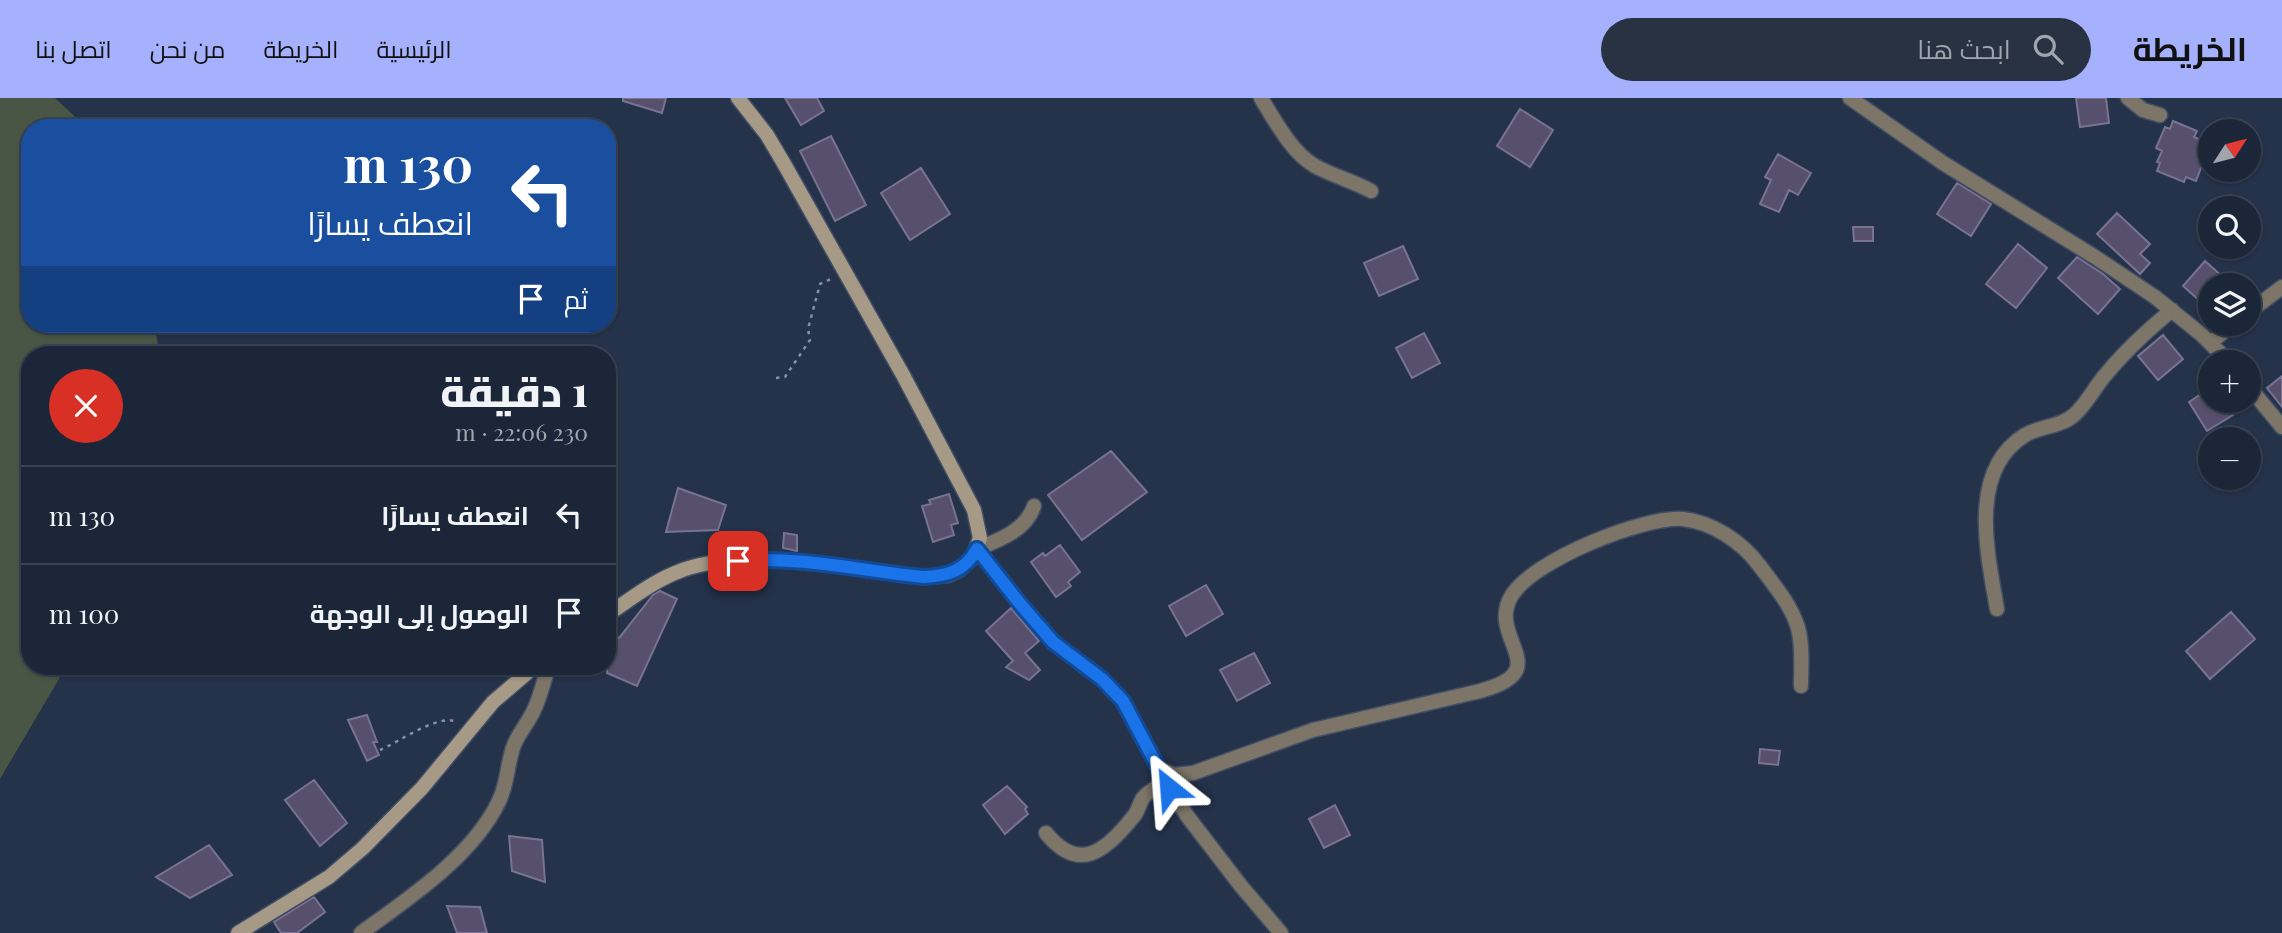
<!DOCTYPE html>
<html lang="ar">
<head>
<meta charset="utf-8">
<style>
  :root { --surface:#1b2638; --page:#283243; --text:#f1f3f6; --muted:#a0a5ae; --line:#394353; --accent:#a5b1fc }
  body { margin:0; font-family:"Playfair Display",Cairo,serif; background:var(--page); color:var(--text); direction:rtl; height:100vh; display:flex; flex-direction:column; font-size:26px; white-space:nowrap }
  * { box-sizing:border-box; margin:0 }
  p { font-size:23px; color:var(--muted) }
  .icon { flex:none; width:38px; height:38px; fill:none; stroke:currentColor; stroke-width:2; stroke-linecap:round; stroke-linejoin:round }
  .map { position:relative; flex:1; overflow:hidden; direction:ltr }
  .panel { position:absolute; left:21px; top:248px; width:595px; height:329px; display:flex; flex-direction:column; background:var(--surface); border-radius:28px; box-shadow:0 2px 5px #0004,0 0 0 2px var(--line); direction:rtl }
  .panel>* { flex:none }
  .hud { position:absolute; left:21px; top:21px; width:595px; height:214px; border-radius:28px; box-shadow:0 2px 5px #0004,0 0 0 2px var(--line); direction:rtl; background:#1a4fa0; color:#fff; overflow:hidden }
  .needle { width:46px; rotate:54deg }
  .controls { position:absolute; left:2198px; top:21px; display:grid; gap:14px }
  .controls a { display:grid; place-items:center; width:63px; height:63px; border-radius:50%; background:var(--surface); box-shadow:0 2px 5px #0004,0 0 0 2px var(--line); font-size:35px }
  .pin { position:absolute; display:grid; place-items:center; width:60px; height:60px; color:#fff; margin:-30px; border-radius:14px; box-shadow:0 4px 10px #0006 }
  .me { position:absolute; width:77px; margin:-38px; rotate:332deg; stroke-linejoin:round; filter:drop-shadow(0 0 5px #0008) }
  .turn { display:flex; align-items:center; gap:24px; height:147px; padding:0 28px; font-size:32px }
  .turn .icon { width:91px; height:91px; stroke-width:2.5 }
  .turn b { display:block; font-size:49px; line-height:60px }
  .then { display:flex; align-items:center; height:66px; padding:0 28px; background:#0003; gap:14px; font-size:26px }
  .round { display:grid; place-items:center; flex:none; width:74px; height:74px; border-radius:37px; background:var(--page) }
  .overview { display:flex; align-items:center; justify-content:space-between; height:119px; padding:0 28px }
  h1 { font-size:42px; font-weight:800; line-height:52px }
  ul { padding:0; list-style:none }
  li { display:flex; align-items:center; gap:21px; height:98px; padding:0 28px; border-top:2px solid var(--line) }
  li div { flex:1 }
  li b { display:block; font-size:26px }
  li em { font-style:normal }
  header { display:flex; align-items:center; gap:42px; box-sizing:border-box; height:98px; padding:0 35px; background:var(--accent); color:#111 }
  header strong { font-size:33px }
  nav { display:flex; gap:38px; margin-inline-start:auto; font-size:24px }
  .search { width:490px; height:63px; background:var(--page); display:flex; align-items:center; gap:18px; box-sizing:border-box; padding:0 24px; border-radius:38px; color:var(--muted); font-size:26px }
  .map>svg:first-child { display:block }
  .green { fill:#495645 }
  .building { fill:#56506d; stroke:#797291; stroke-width:2 }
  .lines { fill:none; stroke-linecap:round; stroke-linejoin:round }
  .street-casing { stroke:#414e65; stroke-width:17 }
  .secondary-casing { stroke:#414e65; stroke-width:17 }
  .path { stroke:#8591a4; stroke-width:2.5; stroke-dasharray:3.5 5; stroke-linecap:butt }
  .street { stroke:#7c7568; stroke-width:14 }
  .secondary { stroke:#a69a86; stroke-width:14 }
  .route-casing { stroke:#114b97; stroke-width:18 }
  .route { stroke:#1a73e8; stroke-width:12 }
</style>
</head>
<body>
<header>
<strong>الخريطة</strong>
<div class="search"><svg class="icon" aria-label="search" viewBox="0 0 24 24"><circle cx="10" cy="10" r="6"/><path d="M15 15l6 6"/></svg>ابحث هنا</div>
<nav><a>الرئيسية</a><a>الخريطة</a><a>من نحن</a><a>اتصل بنا</a></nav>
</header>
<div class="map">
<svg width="2282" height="835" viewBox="0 0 2282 835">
  <rect width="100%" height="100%" fill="#24324a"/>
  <path class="green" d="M0 0H55L87 30H30V226H155L159 257H30V569H66L0 681Z"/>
  <path class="building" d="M623 0H666L662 15 623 3Z
    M785 0H817L824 13 801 27Z
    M2076 0H2106L2109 25 2080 29Z
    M1520 11 1553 32 1530 69 1497 48Z
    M2173 23 2197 33 2194 39 2210 46 2196 83 2186 79 2184 84 2157 73 2160 65 2157 64 2162 53 2156 50 2165 29 2170 31Z
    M831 38 866 107 835 123 800 53Z
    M1778 56 1811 75 1798 97 1789 92 1779 114 1760 106 1771 82 1765 79Z
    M921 70 950 116 910 142 881 95Z
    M1957 85 1991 106 1971 138 1937 116Z
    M2117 115 2150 146 2140 156 2150 165 2140 176 2097 136Z
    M1853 129H1873V143H1854Z
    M2018 146 2047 170 2016 210 1986 186Z
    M1403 148 1418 181 1379 198 1364 165Z
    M2077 159 2103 176 2120 191 2098 216 2058 180Z
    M2205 163 2232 187H2210V212L2183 188Z
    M1424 235 1440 265 1412 280 1396 250Z
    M2163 237 2183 261 2158 282 2138 258Z
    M2282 278V309L2267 290Z
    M2210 290V303H2224L2233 317 2207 333 2189 304Z
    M1111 353 1147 394 1082 442 1048 397Z
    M678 390 726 407 718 432 666 434Z
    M949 396 958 425 951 427 954 437 933 444 922 408 931 406 929 402Z
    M784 435 797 437V453L783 450Z
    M1060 447 1080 474 1068 484 1071 488 1056 499 1031 464 1043 455 1045 458Z
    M1206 487 1223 516 1186 538 1169 508Z
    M660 493 677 501 637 588 607 575V558L617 539 619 540 653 497Z
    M1011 510 1039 543 1025 555 1040 572 1029 582 1006 569 1013 563 986 533Z
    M2231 514 2255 541 2210 581 2186 553Z
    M1254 555 1270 585 1237 603 1220 572Z
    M367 617 377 644H373L379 657 367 663 348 622Z
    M1760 651 1780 653 1778 667 1759 665Z
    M314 682 347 725 320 748 285 702Z
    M1007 688 1027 709 1025 711 1028 716 1005 736 983 707Z
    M1335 707 1350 737 1324 750 1309 721Z
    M509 738 542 742 545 784 512 773Z
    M209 747 232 777 190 800 156 779Z
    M314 799 325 814 297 835H281L274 824Z
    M447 808 480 809 487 835H457Z"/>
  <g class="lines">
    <defs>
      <path id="street" d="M1261 0C1275 23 1292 55 1315 68 1333 78 1353 83 1371 93
        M1850 0 1943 65 2095 159 2155 199 2202 237 2229 264
        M2128 0 2143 12 2160 17
        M2249 214 2282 189
        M2210 245 2233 226
        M2249 289 2282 329
        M1034 408C1026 432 1000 442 977 451L1021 507 1053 544 1102 581 1123 603 1169 690 1188 719 1241 788 1281 835
        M1997 511C1988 457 1967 373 2025 337 2040 328 2061 329 2074 317 2087 306 2095 288 2107 275 2126 252 2149 231 2172 212
        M1160 671 1174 677 1193 675 1313 632 1480 593C1559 572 1485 540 1512 497 1534 462 1643 418 1683 421 1712 424 1742 444 1759 467 1773 486 1791 506 1798 530 1803 548 1801 570 1801 588
        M1046 735C1079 776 1106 753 1133 719 1138 714 1139 706 1143 700 1148 693 1159 688 1166 684
        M361 835C409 800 473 758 499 703 508 685 507 665 514 647 519 635 527 626 533 614 540 600 544 584 548 569"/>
      <path id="secondary" d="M607 517C629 502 651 485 675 475 742 446 852 472 924 479L949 477 959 472 973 459 980 440 974 412 903 277 783 64 767 37 738 0
        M238 835 329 779 363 750 422 690 493 604 534 569"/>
    </defs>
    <use href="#street" class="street-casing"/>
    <use href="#secondary" class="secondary-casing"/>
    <path class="path" d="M776 280 785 279 810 242 808 231 820 186 833 180
      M380 652C399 644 439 615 457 624"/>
    <use href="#street" class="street"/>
    <use href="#secondary" class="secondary"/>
  </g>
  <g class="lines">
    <defs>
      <path id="route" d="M738 463C799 458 863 473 923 479 948 478 965 473 977 451L1021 507 1053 544 1102 581 1123 603 1169 690"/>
    </defs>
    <use href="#route" class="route-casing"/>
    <use href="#route" class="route"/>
  </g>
</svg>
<div class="controls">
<a><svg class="needle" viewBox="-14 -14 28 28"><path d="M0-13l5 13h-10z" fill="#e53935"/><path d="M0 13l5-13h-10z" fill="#a0a5ae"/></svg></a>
<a><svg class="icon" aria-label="search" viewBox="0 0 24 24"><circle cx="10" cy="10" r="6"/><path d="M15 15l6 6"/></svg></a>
<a><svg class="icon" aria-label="layers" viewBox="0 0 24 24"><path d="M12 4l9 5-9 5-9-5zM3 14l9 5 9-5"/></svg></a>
<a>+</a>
<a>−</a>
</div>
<div class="pin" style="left:738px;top:463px;background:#d93025"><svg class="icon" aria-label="arrive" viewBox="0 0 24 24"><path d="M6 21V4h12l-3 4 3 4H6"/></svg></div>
<svg class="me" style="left:1169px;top:690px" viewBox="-20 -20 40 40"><path d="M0-17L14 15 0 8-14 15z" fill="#1a73e8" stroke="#fff" stroke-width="4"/></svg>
<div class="hud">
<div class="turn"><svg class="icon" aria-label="left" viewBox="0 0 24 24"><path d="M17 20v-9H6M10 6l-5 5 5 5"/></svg><div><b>130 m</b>انعطف يسارًا</div></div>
<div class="then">ثم<svg class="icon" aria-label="arrive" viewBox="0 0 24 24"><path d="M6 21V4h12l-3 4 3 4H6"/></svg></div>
</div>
<section class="panel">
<div class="overview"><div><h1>1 دقيقة</h1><p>230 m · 22:06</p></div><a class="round" style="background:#d93025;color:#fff"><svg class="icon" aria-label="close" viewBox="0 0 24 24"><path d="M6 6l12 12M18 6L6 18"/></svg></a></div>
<ul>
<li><svg class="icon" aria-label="left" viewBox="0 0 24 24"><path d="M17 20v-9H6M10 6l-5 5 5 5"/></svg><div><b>انعطف يسارًا</b></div><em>130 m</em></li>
<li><svg class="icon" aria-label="arrive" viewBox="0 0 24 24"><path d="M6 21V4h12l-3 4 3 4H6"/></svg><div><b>الوصول إلى الوجهة</b></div><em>100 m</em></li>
</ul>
</section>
</div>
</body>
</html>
